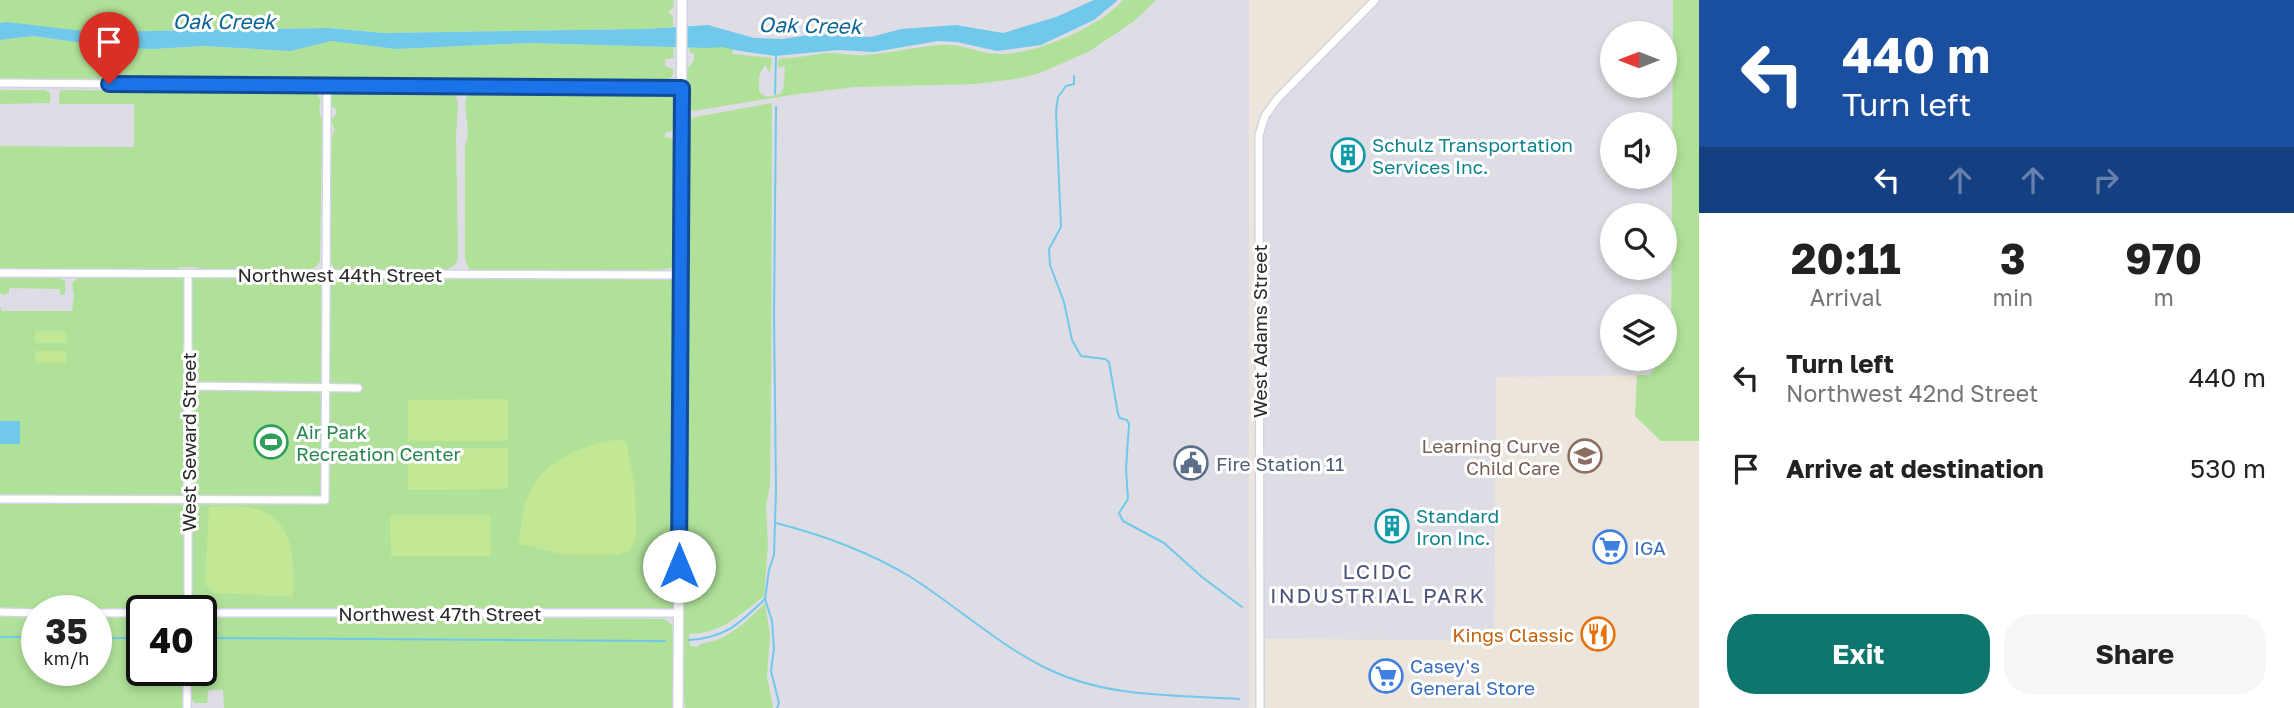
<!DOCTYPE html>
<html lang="en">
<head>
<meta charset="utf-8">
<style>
  :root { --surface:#fff; --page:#f6f6f6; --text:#222; --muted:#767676; --accent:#0f766e }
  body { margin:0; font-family:"Golos Text",sans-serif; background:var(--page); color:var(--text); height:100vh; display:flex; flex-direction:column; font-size:26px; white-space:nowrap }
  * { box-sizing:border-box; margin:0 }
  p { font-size:23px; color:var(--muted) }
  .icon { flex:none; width:38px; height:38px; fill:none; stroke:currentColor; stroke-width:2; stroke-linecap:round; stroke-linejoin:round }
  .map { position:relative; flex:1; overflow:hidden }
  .details { display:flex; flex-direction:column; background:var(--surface); width:595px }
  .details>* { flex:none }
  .banner { background:#1a4fa0; color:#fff; overflow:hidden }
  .needle { width:46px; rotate:270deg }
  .tools { position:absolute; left:1600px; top:21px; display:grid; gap:14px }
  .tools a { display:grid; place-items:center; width:77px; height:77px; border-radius:50%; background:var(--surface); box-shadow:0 4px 10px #0003; font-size:35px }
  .speed { position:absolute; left:21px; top:595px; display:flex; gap:14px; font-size:35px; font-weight:700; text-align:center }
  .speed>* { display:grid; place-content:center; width:91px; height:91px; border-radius:50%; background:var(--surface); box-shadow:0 4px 10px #0003; line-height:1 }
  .speed small { font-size:18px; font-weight:400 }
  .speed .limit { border:4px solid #111; border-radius:10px; background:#fff; color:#111 }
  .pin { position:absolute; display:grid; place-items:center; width:60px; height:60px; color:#fff; margin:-72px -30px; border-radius:50% 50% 50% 0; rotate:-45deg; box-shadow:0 0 7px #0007 }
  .pin .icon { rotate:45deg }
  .me { position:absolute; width:77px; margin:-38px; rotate:0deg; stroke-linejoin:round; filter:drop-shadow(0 0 5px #0008) }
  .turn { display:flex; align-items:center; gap:24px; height:147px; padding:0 28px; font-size:32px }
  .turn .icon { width:91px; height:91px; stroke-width:2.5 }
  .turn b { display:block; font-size:49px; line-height:60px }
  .lanes { display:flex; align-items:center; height:66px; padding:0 28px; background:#0003; justify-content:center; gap:35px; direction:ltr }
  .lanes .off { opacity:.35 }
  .eta { display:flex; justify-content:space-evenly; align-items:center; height:119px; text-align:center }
  .eta b { font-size:42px; font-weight:700; line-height:49px }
  .action { display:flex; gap:14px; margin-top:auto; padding:14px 28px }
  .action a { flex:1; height:80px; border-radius:28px; background:var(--accent); color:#fff; font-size:28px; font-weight:700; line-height:80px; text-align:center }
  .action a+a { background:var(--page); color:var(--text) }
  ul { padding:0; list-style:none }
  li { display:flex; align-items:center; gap:21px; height:91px; padding:0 28px }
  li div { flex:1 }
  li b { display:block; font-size:26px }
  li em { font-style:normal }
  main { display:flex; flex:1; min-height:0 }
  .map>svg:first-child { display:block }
  .industrial { fill:#dedce4; fill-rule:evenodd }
  .green { fill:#b0e199 }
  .pitch { fill:#c3e895 }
  .water { fill:#70c9eb }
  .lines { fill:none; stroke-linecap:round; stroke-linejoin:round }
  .stream { stroke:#70c9eb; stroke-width:2 }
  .minor-casing { stroke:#d1d4e2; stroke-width:10 }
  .tertiary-casing { stroke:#d1d4e2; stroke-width:12 }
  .minor { stroke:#fff; stroke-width:7 }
  .tertiary { stroke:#fff; stroke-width:9 }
  .route-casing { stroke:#114b97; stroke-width:18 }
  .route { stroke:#1a73e8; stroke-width:12 }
  .labels { text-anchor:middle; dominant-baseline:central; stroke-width:6; stroke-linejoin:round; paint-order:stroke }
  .culture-label { font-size:19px; fill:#0d838f; stroke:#fff; text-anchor:start }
  .street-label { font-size:19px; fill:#292929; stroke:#fff }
  .leisure-label { font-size:19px; fill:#27864d; stroke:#fff; text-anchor:start }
  .education-label { font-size:19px; fill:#785e54; stroke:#fff; text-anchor:end }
  .service-label { font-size:19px; fill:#4e5e75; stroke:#fff; text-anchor:start }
  .shop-label { font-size:19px; fill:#366cbe; stroke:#fff; text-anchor:start }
  .food-label { font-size:19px; fill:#c56008; stroke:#fff; text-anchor:end }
  .water-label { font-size:21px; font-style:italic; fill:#106696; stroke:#fff }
  .neighbourhood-label { font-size:21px; letter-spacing:2px; fill:#4b5279; stroke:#fff }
</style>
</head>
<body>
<main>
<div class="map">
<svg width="1699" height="708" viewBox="0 0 1699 708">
  <rect width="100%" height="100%" fill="#ebe5db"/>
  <path class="industrial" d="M0 0H1249V708H0L37 670H201V613L77 273 76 316H0Z
    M1375 0H1673L1671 346 1664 354V306H1612V359H1661L1649 375 1496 377 1494 640 1260 639 1259 135 1265 116ZM1612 33H1664V86H1612ZM1612 124H1664V177H1612ZM1612 215H1664V268H1612Z"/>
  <path class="green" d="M0 0H673L674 6 668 13 673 15V27L645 29 384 33 329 28 91 32 0 23Z
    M1123 0H1156L1133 22 1088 52 1037 74 1021 78 976 84 854 87 791 95 693 111 687 108V69L694 61V54L690 52 689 48 723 46 732 49 733 54 772 58 770 73 765 65 759 76V92L767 97 780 94 784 87 785 66 779 68 777 63 780 58C796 59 812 54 828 53 840 53 853 56 865 55 890 53 915 47 940 45 960 43 978 53 998 54 1034 55 1099 28 1123 0Z
    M1673 0H1699V441H1661L1635 416 1637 375H1649L1661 359H1664V354L1671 346Z
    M33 36 118 48 154 49 203 46 291 51 331 41 396 49 529 43 673 47 674 58 665 59V66L673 69V76L669 79 657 80V84L0 81V40Z
    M0 90H45L50 93V103L0 104Z
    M61 90 315 92 321 100 319 109 322 123 320 262 313 269 307 271 204 270 196 267H179L177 270 0 268V146L134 147V104H59V94Z
    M338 91H444L456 95 458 104 456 135 458 258 456 264 445 271H336L328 258 330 142 335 130 330 120 336 115V109L331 106V96Z
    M474 92 672 94C678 103 679 122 673 131L665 133V137L673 139 677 145 676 259 671 268 650 272 470 270 465 260V146C472 130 463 114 466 97Z
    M772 103 771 386 770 485 766 507 768 544 764 596C740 615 720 634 689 634L690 646 697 647C704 641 711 643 719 639 736 632 752 616 765 603L770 635 767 676 773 708H685L682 671 686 125 690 119 696 117Z
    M77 273 681 275 679 613 201 611 0 612V306L2 311H72L74 295 72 284 77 278Z
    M5 277H58L65 281V293L61 296 60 289 9 288V293L3 295 0 292V279Z
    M0 615H37V670H96V616H142V670H183L182 708H0Z
    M201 616 664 619 670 623 674 629V708H224L223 690H208L207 703H195L191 698V670H201Z"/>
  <path class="pitch" d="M35 331H66V343H35Z
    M35 351H66V363H35Z
    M508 399V441H408V400Z
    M615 440 626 441 635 486 636 529 635 541 628 551 618 555H566L519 544C521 531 521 517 525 505 536 464 577 446 615 440Z
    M508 448V489L408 490V449Z
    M209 507C222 507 236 505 248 507 296 516 294 559 293 597L215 593 205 584Z
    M390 515H490L491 556H391Z"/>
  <path class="water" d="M1094 0H1118L1094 20 1041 45 997 51 957 42 938 41 874 52 839 50 775 56 734 50 723 47 706 48 529 43 396 49 331 41 291 51 203 46 154 49 118 48 33 36 0 40V23L7 22 91 32 329 28 384 33 645 29 708 25 754 38 782 39 817 34 871 37 901 29 956 25 1003 33 1056 17Z
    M0 421H20V444H0Z"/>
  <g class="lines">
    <path class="stream" d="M1074 76V84L1066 86 1058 97 1056 112 1061 227 1049 249 1050 265 1064 302 1072 340 1081 356 1105 359 1109 362 1118 414 1120 418 1127 420 1129 424 1126 469 1128 499 1119 513 1123 521 1164 543 1202 577 1242 607
      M775 94 776 56
      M776 107 774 315 776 490 774 555 769 570 765 599 772 621 774 648 771 671 779 703 777 708
      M776 523C823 535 867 551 909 576 957 606 999 646 1050 670 1109 698 1176 695 1239 699
      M0 637H37
      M96 638H142
      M201 638 665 641
      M689 640C726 638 740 623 765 599"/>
    <defs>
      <path id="minor" d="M0 83 682 88
        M0 273 681 275
        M188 386 358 388
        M0 499 325 500 327 87
        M188 611V273
        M0 612 37 613
        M96 613H142
        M201 613H679
        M187 708V670
        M1260 708 1259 135 1265 116 1278 98 1375 0"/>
      <path id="tertiary" d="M678 708 682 0"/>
    </defs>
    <use href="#minor" class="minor-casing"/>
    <use href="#tertiary" class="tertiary-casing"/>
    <use href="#minor" class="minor"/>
    <use href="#tertiary" class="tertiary"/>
  </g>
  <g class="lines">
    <defs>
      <path id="route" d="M109 84 682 88 679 566"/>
    </defs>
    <use href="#route" class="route-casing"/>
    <use href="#route" class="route"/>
  </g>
  <defs>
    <symbol id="building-ring" viewBox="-11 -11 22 22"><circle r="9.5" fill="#fff" stroke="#0f9aa8" stroke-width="1.5"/><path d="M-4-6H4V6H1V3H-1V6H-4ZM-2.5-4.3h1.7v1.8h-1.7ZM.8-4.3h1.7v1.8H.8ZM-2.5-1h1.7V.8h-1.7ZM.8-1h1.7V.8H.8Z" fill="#0f9aa8"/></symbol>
    <symbol id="stadium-ring" viewBox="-11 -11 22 22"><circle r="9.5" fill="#fff" stroke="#2e9e5b" stroke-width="1.5"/><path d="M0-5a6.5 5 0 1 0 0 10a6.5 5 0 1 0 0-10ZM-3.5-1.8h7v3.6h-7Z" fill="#2e9e5b"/></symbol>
    <symbol id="school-ring" viewBox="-11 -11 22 22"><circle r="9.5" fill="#fff" stroke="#8d6e63" stroke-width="1.5"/><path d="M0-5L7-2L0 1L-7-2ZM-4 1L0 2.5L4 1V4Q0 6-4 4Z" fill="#8d6e63"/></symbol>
    <symbol id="civic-ring" viewBox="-11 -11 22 22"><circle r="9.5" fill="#fff" stroke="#5c6f8a" stroke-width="1.5"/><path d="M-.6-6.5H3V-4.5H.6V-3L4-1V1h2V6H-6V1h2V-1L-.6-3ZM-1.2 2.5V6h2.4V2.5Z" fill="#5c6f8a"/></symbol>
    <symbol id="supermarket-ring" viewBox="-11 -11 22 22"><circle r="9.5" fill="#fff" stroke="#3f7fe0" stroke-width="1.5"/><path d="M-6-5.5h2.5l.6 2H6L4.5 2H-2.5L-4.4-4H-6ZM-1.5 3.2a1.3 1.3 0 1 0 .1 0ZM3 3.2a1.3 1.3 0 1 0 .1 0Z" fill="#3f7fe0"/></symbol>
    <symbol id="restaurant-ring" viewBox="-11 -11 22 22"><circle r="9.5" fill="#fff" stroke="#e8710a" stroke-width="1.5"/><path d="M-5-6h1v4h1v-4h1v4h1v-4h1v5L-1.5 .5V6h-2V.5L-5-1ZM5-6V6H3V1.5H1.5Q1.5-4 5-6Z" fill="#e8710a"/></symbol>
  </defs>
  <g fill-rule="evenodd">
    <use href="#building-ring" x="1329" y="136" width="38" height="38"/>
    <use href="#stadium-ring" x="252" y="423" width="38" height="38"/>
    <use href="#school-ring" x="1566" y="437" width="38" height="38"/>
    <use href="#civic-ring" x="1172" y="444" width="38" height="38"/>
    <use href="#building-ring" x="1373" y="507" width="38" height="38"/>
    <use href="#supermarket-ring" x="1591" y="528" width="38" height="38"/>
    <use href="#restaurant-ring" x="1579" y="615" width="38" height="38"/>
    <use href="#supermarket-ring" x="1367" y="657" width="38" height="38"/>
  </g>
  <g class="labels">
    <g class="culture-label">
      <text x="1372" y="144">Schulz Transportation<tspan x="1372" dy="22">Services Inc.</tspan></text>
      <text x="1416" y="515">Standard<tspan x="1416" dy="22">Iron Inc.</tspan></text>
    </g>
    <g class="street-label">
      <text x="340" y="274">Northwest 44th Street</text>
      <text transform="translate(1259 331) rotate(-90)">West Adams Street</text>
      <text transform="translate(188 442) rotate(-90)">West Seward Street</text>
      <text x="440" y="613">Northwest 47th Street</text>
    </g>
    <g class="leisure-label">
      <text x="296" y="431">Air Park<tspan x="296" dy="22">Recreation Center</tspan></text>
    </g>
    <g class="education-label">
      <text x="1560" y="445">Learning Curve<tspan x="1560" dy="22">Child Care</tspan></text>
    </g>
    <g class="service-label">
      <text x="1216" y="463">Fire Station 11</text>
    </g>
    <g class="shop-label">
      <text x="1634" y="547">IGA</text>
      <text x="1410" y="665">Casey's<tspan x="1410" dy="22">General Store</tspan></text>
    </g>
    <g class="food-label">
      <text x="1574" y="634">Kings Classic</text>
    </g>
    <g class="water-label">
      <text x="224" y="21">Oak Creek</text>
      <text transform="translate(810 25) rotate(1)">Oak Creek</text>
    </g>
    <g class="neighbourhood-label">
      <text x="1378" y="571">LCIDC<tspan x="1378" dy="24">INDUSTRIAL PARK</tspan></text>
    </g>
  </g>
</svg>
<div class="tools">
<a><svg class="needle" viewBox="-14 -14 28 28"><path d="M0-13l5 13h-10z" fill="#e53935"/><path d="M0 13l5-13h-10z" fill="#767676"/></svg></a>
<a><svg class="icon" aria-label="sound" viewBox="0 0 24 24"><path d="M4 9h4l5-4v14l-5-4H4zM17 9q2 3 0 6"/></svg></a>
<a><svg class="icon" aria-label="search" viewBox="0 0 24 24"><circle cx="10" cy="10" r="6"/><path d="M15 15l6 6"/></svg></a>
<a><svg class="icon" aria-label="layers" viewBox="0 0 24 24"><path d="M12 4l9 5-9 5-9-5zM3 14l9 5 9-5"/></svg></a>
</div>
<div class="speed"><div>35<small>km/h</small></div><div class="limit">40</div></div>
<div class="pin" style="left:109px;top:84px;background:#d93025"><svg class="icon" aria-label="arrive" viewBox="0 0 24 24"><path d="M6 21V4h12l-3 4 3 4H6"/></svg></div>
<svg class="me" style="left:679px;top:566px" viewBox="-20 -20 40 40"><circle r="19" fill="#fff"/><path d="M0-13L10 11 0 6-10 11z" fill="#1a73e8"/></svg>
</div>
<section class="details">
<div class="banner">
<div class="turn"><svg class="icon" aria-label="left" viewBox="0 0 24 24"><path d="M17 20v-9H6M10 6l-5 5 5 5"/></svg><div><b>440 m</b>Turn left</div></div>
<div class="lanes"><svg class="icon" aria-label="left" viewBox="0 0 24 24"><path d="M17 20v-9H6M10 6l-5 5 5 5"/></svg><svg class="icon off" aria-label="ahead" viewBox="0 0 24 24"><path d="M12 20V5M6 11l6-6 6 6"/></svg><svg class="icon off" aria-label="ahead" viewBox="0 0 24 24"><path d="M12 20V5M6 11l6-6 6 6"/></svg><svg class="icon off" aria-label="right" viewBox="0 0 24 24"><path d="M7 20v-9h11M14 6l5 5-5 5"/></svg></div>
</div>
<div class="eta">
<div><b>20:11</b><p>Arrival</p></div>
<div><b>3</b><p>min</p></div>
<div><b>970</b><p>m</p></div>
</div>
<ul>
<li><svg class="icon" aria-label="left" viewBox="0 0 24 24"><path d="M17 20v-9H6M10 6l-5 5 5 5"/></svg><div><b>Turn left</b><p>Northwest 42nd Street</p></div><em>440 m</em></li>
<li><svg class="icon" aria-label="arrive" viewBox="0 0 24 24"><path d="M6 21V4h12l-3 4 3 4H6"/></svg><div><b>Arrive at destination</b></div><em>530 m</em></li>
</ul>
<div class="action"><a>Exit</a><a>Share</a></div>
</section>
</main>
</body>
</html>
